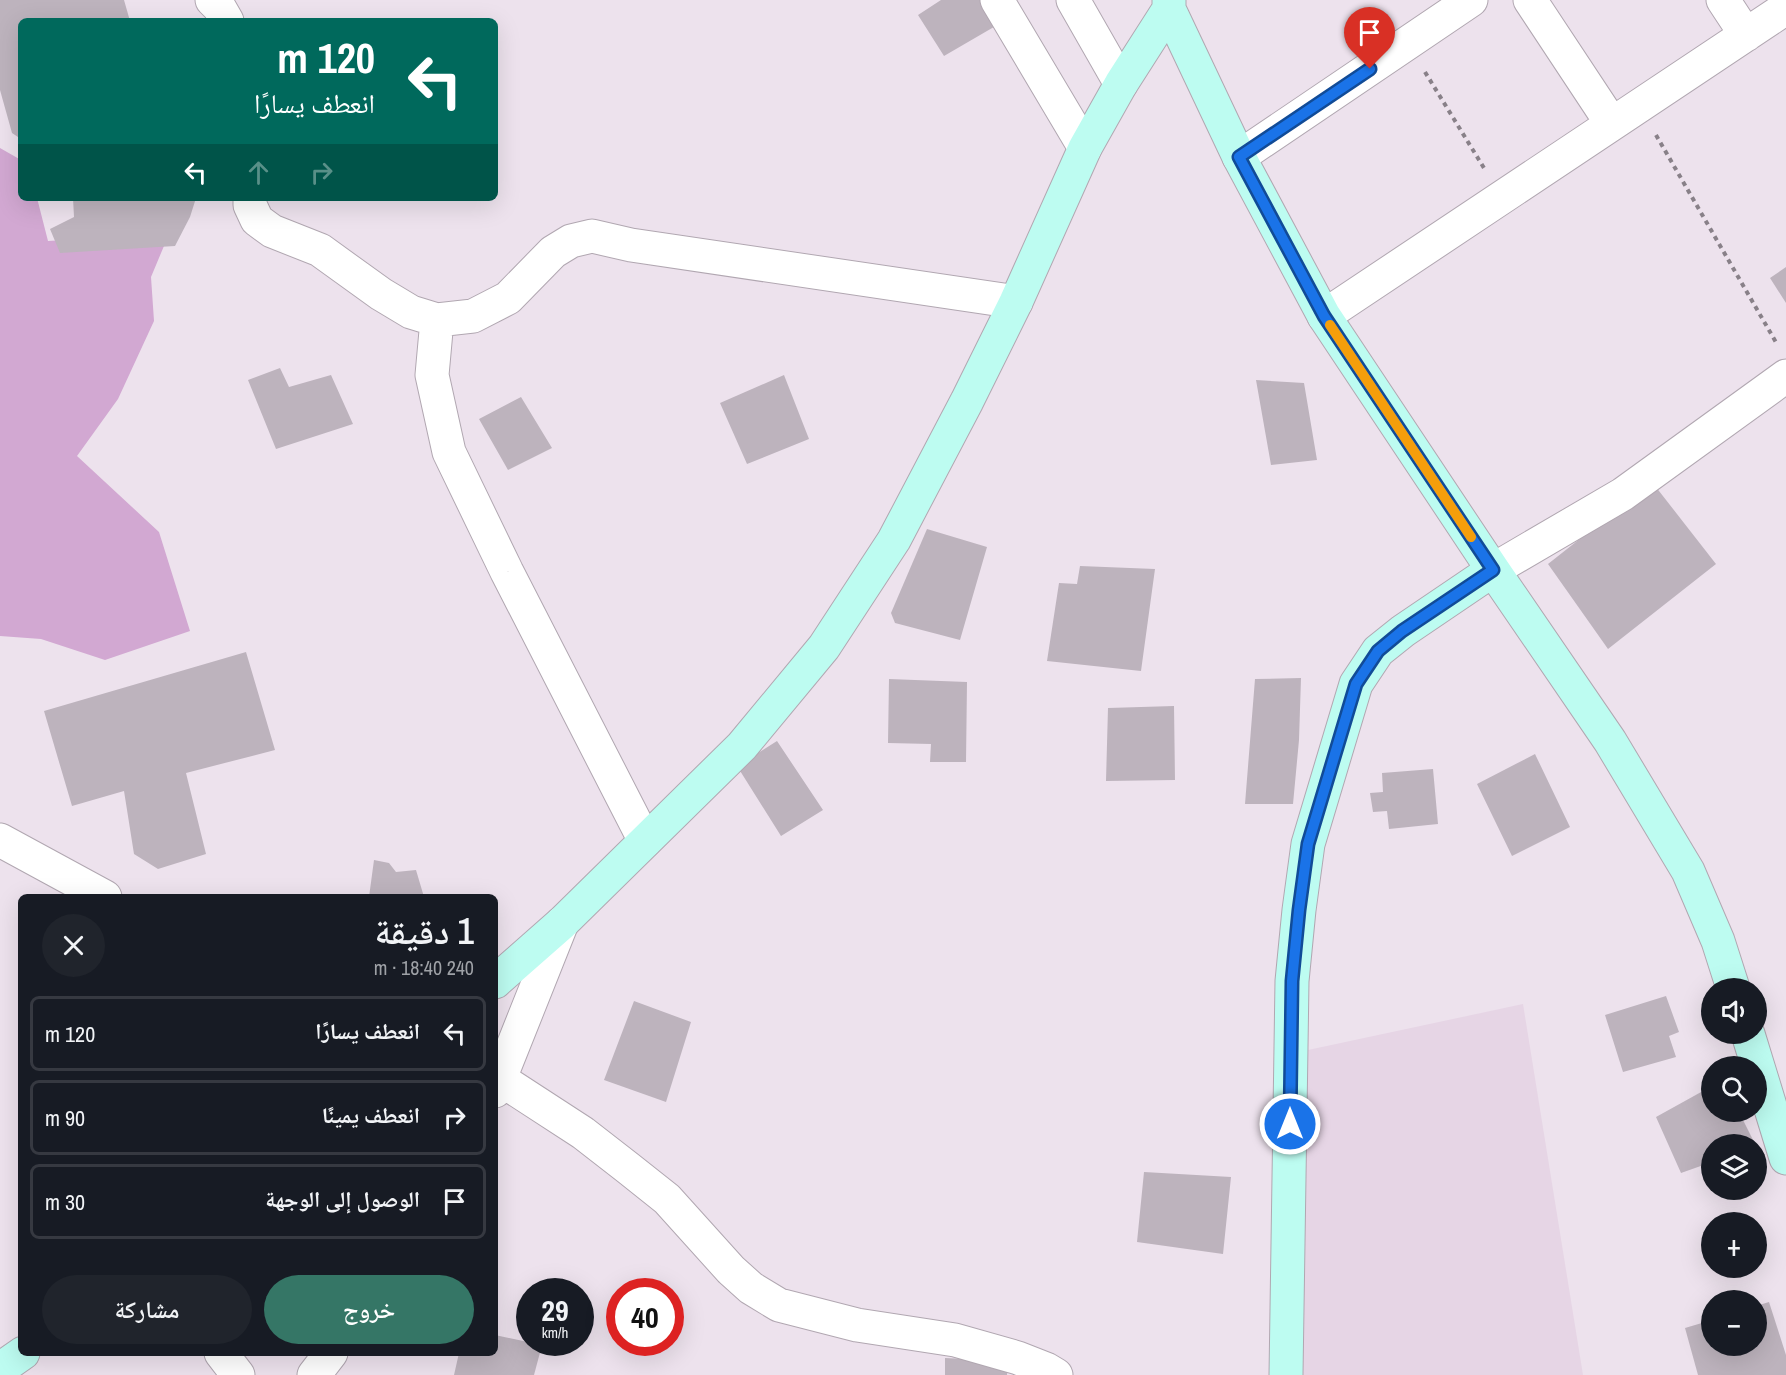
<!DOCTYPE html>
<html lang="ar">
<head>
<meta charset="utf-8">
<style>
  :root { --surface:#171b24; --page:#20242c; --text:#f1f3f6; --muted:#9ea1a6; --line:#363941; --accent:#357666 }
  body { margin:0; font-family:"Archivo Narrow","Noto Naskh Arabic",sans-serif; background:var(--page); color:var(--text); direction:rtl; height:100vh; display:flex; flex-direction:column; font-size:22px; white-space:nowrap }
  * { box-sizing:border-box; margin:0 }
  p { font-size:20px; color:var(--muted) }
  .icon { flex:none; width:33px; height:33px; fill:none; stroke:currentColor; stroke-width:2; stroke-linecap:round; stroke-linejoin:round }
  .map { position:relative; flex:1; overflow:hidden; direction:ltr }
  .sheet { position:absolute; left:18px; top:894px; width:480px; height:462px; display:flex; flex-direction:column; background:var(--surface); border-radius:9px; box-shadow:0 6px 24px #0002; direction:rtl }
  .sheet>* { flex:none }
  .banner { position:absolute; left:18px; top:18px; width:480px; height:183px; border-radius:9px; box-shadow:0 6px 24px #0002; direction:rtl; background:#00695c; color:#fff; overflow:hidden }
  .tools { position:absolute; left:1701px; top:978px; display:grid; gap:12px }
  .tools a { display:grid; place-items:center; width:66px; height:66px; border-radius:50%; background:var(--surface); box-shadow:0 6px 24px #0002; font-size:30px }
  .speed { position:absolute; left:516px; top:1278px; display:flex; gap:12px; font-size:30px; font-weight:700; text-align:center }
  .speed>* { display:grid; place-content:center; width:78px; height:78px; border-radius:50%; background:var(--surface); box-shadow:0 6px 24px #0002; line-height:1 }
  .speed small { font-size:15px; font-weight:400 }
  .speed .limit { border:9px solid #d22; background:#fff; color:#111 }
  .pin { position:absolute; display:grid; place-items:center; width:51px; height:51px; color:#fff; margin:-62px -26px; border-radius:50% 50% 50% 0; rotate:-45deg; box-shadow:0 0 6px #0007 }
  .pin .icon { rotate:45deg }
  .me { position:absolute; width:66px; margin:-33px; rotate:0deg; stroke-linejoin:round; filter:drop-shadow(0 0 4px #0008) }
  .turn { display:flex; align-items:center; gap:21px; height:126px; padding:0 24px; font-size:27px }
  .turn .icon { width:78px; height:78px; stroke-width:2.5 }
  .turn b { display:block; font-size:42px; line-height:51px }
  .lanes { display:flex; align-items:center; height:57px; padding:0 24px; background:#0003; justify-content:center; gap:30px; direction:ltr }
  .lanes .off { opacity:.35 }
  .round { display:grid; place-items:center; flex:none; width:63px; height:63px; border-radius:32px; background:var(--page) }
  .overview { display:flex; align-items:center; justify-content:space-between; height:102px; padding:0 24px }
  h1 { font-size:36px; font-weight:600; line-height:45px }
  .action { display:flex; gap:12px; margin-top:auto; padding:12px 24px }
  .action a { flex:1; height:69px; border-radius:36px; background:var(--accent); color:#fff; font-size:24px; font-weight:600; line-height:69px; text-align:center }
  .action a+a { background:var(--page); color:var(--text) }
  ul { padding:0; list-style:none }
  li { display:flex; align-items:center; gap:18px; height:75px; margin:0 12px 9px; padding:0 12px; border:3px solid var(--line); border-radius:9px }
  li div { flex:1 }
  li b { display:block; font-size:22px }
  li em { font-style:normal }
  .map>svg:first-child { display:block }
  .built { fill:#e6d5e5 }
  .green { fill:#d2a8d2 }
  .building { fill:#bdb3bd }
  .lines { fill:none; stroke-linecap:round; stroke-linejoin:round }
  .street-casing { stroke:#b1a7b1; stroke-width:35 }
  .secondary-casing { stroke:#b1a7b1; stroke-width:35 }
  .path { stroke:#888088; stroke-width:4; stroke-dasharray:4.5 4.5; stroke-linecap:butt }
  .street { stroke:#fff; stroke-width:33 }
  .secondary { stroke:#bdfcf1; stroke-width:33 }
  .route-casing { stroke:#114b97; stroke-width:15 }
  .route { stroke:#1a73e8; stroke-width:10 }
  .slow { stroke:#f59e0b; stroke-width:10 }
</style>
</head>
<body>
<div class="map">
<svg width="1786" height="1375" viewBox="0 0 1786 1375">
  <rect width="100%" height="100%" fill="#ede2ed"/>
  <path class="built" d="M1523 1004 1583 1375H1295L1308 1050Z"/>
  <path class="green" d="M0 148 21 160V198H37L48 241 169 234 151 277 154 321 118 399 77 456 159 532 190 631 105 660 41 639 0 636Z"/>
  <path class="building" d="M0 0H124L130 21H21V139L12 133 0 90Z
    M941 0H984L999 24 944 56 918 15Z
    M73 198H196L190 217 175 246 60 253 50 229 74 217Z
    M1786 267V303L1770 278Z
    M280 368 289 387 331 375 353 424 276 449 248 380Z
    M784 375 809 439 747 464 720 403Z
    M1256 380 1304 383 1317 460 1271 465Z
    M521 397 552 448 508 470 479 419Z
    M1652 482 1716 564 1608 649 1548 564Z
    M927 529 987 547 960 640 895 623 891 613Z
    M1080 566 1155 569 1141 671 1047 661 1059 583 1077 584Z
    M246 652 275 750 186 773 206 854 158 869 134 854 124 791 72 806 44 711Z
    M1301 678 1299 740 1293 804H1245L1255 679Z
    M889 679 967 682 966 762H930L931 744 888 743Z
    M1174 706 1175 780 1106 781 1108 708Z
    M777 741 823 810 781 836 737 766Z
    M1535 754 1570 827 1512 856 1477 784Z
    M1433 769 1438 824 1389 829 1387 811 1373 812 1370 793 1383 792 1382 773Z
    M374 860 389 863 396 872 416 870 424 897H369Z
    M1666 996 1679 1032 1669 1036 1676 1057 1623 1072 1605 1015Z
    M634 1001 691 1022 666 1102 604 1080Z
    M1712 1086V1112H1739L1755 1144H1712V1162L1681 1173 1656 1117Z
    M1144 1172 1231 1177 1223 1254 1137 1242Z
    M1769 1302 1786 1355V1375H1698L1685 1328 1712 1320V1346H1756V1306Z
    M495 1335 542 1345 534 1375H454L459 1353H495Z
    M945 1358 1008 1361 1007 1375H945Z"/>
  <g class="lines">
    <defs>
      <path id="street" d="M212 0 219 7 227 21
        M997 0 1085 148
        M1073 0 1121 84
        M1530 0 1612 124
        M1723 0 1746 35
        M1239 157 1471 0
        M250 198V205L257 220 272 231 320 250 381 294 411 312 437 320 473 316 508 298 553 252 571 241 592 236 631 245 1016 302
        M1324 316 1786 8
        M437 320 432 375 449 452 507 572 645 841
        M1493 570 1623 494 1786 376
        M0 840 105 897
        M500 1079 583 1133 628 1168 667 1199 731 1270 751 1288 779 1305 857 1325 955 1340 1018 1358 1046 1369 1056 1375
        M495 1091 562 923
        M221 1353 238 1375
        M314 1375 331 1353"/>
      <path id="secondary" d="M1169 0V9L1239 157 1324 316 1493 570 1610 741 1688 871 1718 941 1733 988
        M495 982 562 923 742 746 824 647 894 540 967 401 1016 302 1085 148 1121 84 1169 9
        M1748 1034 1786 1158
        M0 1369 23 1353
        M1286 1375 1292 981 1299 910 1308 844 1356 684 1378 651 1403 631 1493 570"/>
    </defs>
    <use href="#street" class="street-casing"/>
    <use href="#secondary" class="secondary-casing"/>
    <path class="path" d="M1425 72 1484 168
      M1656 135 1777 344"/>
    <use href="#street" class="street"/>
    <use href="#secondary" class="secondary"/>
  </g>
  <g class="lines">
    <defs>
      <path id="route" d="M1290 1124 1292 981 1299 910 1308 844 1356 684 1378 651 1402 631 1493 570 1324 316 1239 157 1370 69"/>
    </defs>
    <use href="#route" class="route-casing"/>
    <use href="#route" class="route"/>
    <path class="slow" d="M1330 325 1471 537"/>
  </g>
</svg>
<div class="tools">
<a><svg class="icon" aria-label="sound" viewBox="0 0 24 24"><path d="M4 9h4l5-4v14l-5-4H4zM17 9q2 3 0 6"/></svg></a>
<a><svg class="icon" aria-label="search" viewBox="0 0 24 24"><circle cx="10" cy="10" r="6"/><path d="M15 15l6 6"/></svg></a>
<a><svg class="icon" aria-label="layers" viewBox="0 0 24 24"><path d="M12 4l9 5-9 5-9-5zM3 14l9 5 9-5"/></svg></a>
<a>+</a>
<a>−</a>
</div>
<div class="speed"><div>29<small>km/h</small></div><div class="limit">40</div></div>
<div class="pin" style="left:1370px;top:69px;background:#d93025"><svg class="icon" aria-label="arrive" viewBox="0 0 24 24"><path d="M6 21V4h12l-3 4 3 4H6"/></svg></div>
<svg class="me" style="left:1290px;top:1124px" viewBox="-20 -20 40 40"><circle r="17" fill="#1a73e8" stroke="#fff" stroke-width="3"/><path d="M0-11L8 9 0 5-8 9z" fill="#fff"/></svg>
<div class="banner">
<div class="turn"><svg class="icon" aria-label="left" viewBox="0 0 24 24"><path d="M17 20v-9H6M10 6l-5 5 5 5"/></svg><div><b>120 m</b>انعطف يسارًا</div></div>
<div class="lanes"><svg class="icon" aria-label="left" viewBox="0 0 24 24"><path d="M17 20v-9H6M10 6l-5 5 5 5"/></svg><svg class="icon off" aria-label="ahead" viewBox="0 0 24 24"><path d="M12 20V5M6 11l6-6 6 6"/></svg><svg class="icon off" aria-label="right" viewBox="0 0 24 24"><path d="M7 20v-9h11M14 6l5 5-5 5"/></svg></div>
</div>
<section class="sheet">
<div class="overview"><div><h1>1 دقيقة</h1><p>240 m · 18:40</p></div><a class="round"><svg class="icon" aria-label="close" viewBox="0 0 24 24"><path d="M6 6l12 12M18 6L6 18"/></svg></a></div>
<ul>
<li><svg class="icon" aria-label="left" viewBox="0 0 24 24"><path d="M17 20v-9H6M10 6l-5 5 5 5"/></svg><div><b>انعطف يسارًا</b></div><em>120 m</em></li>
<li><svg class="icon" aria-label="right" viewBox="0 0 24 24"><path d="M7 20v-9h11M14 6l5 5-5 5"/></svg><div><b>انعطف يمينًا</b></div><em>90 m</em></li>
<li><svg class="icon" aria-label="arrive" viewBox="0 0 24 24"><path d="M6 21V4h12l-3 4 3 4H6"/></svg><div><b>الوصول إلى الوجهة</b></div><em>30 m</em></li>
</ul>
<div class="action"><a>خروج</a><a>مشاركة</a></div>
</section>
</div>
</body>
</html>
